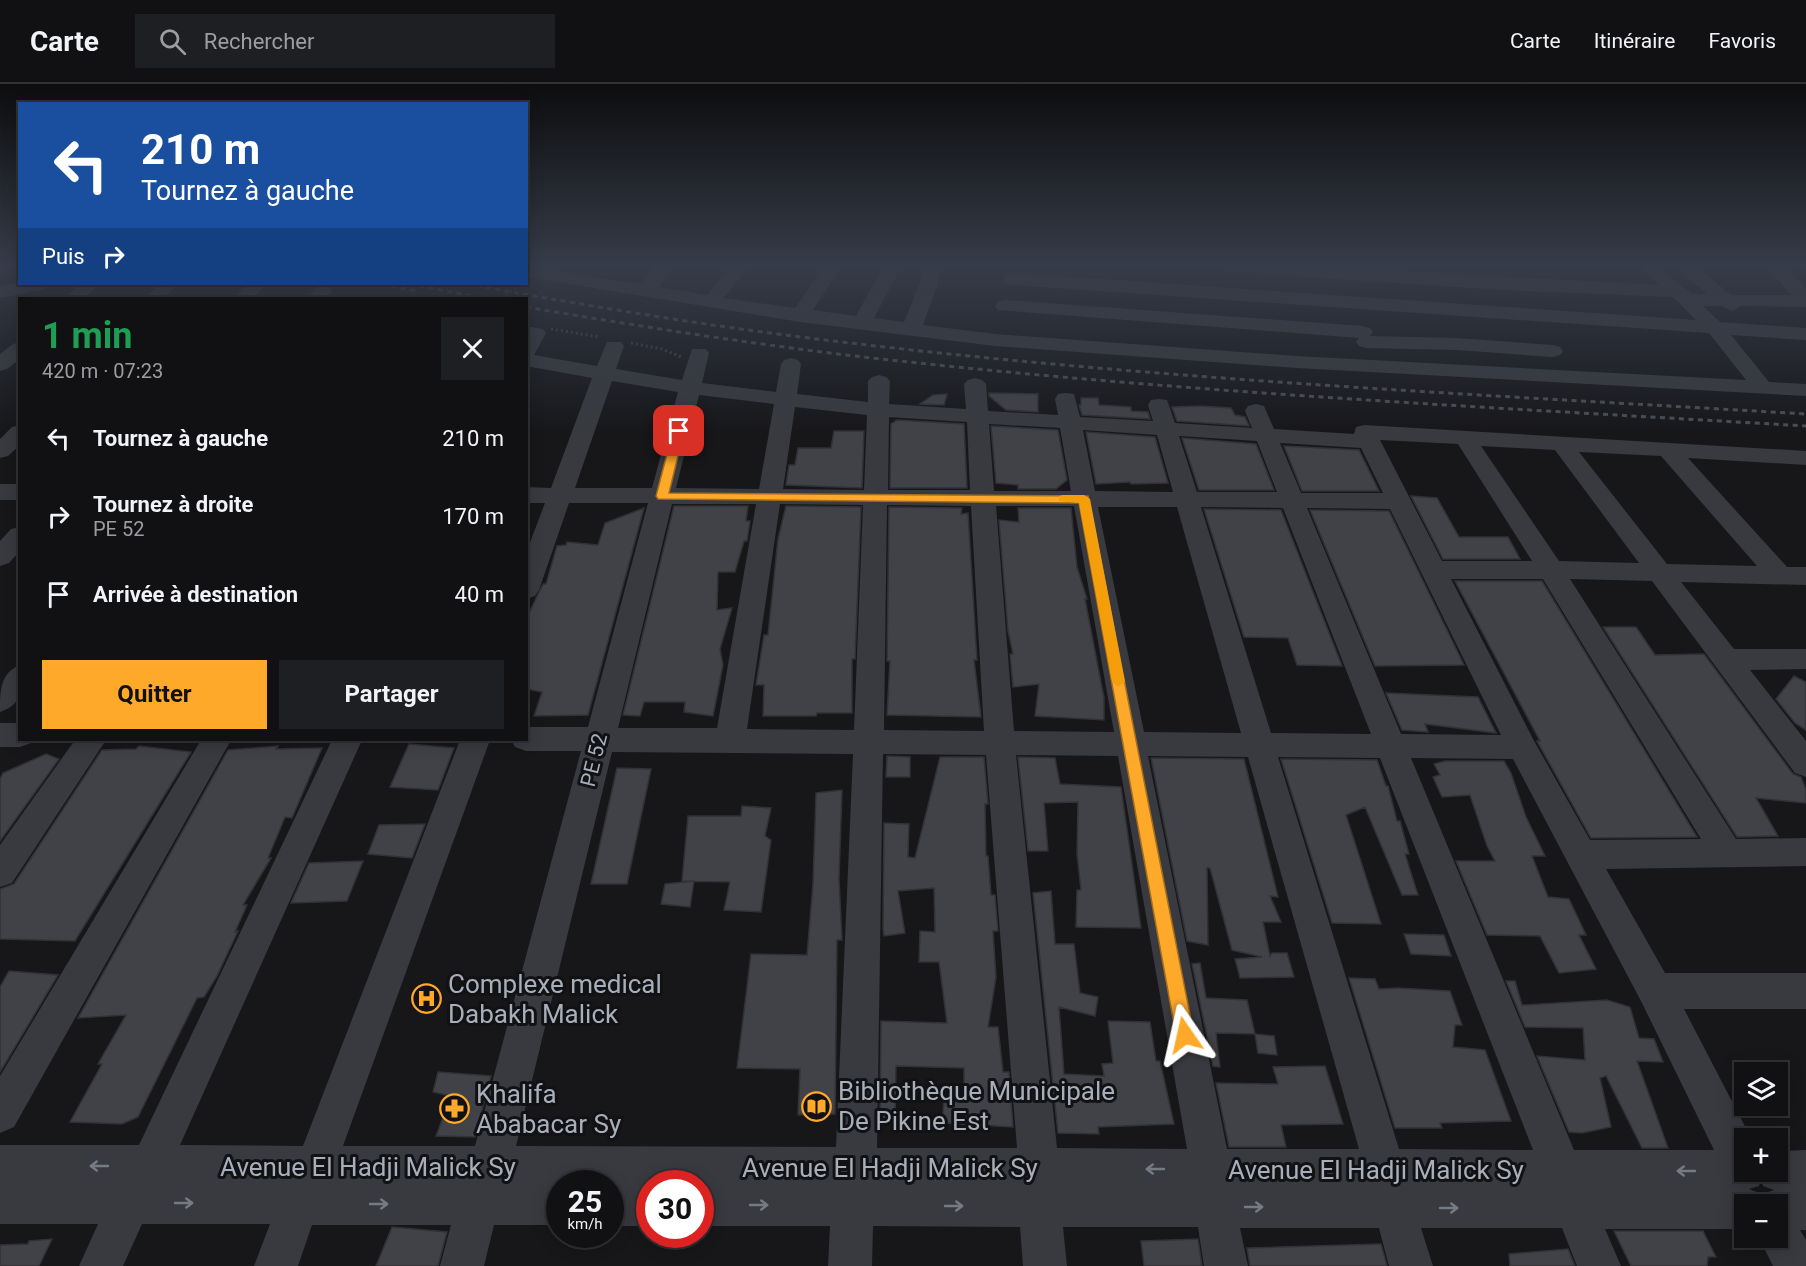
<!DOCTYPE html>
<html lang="fr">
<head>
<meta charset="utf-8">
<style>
  :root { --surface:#111114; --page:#1e1f22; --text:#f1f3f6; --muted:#9c9da0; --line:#303134; --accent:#ffa92a }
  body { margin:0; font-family:Roboto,sans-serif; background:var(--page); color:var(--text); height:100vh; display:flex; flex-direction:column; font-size:22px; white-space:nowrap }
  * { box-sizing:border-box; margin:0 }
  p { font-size:20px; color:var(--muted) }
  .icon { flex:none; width:33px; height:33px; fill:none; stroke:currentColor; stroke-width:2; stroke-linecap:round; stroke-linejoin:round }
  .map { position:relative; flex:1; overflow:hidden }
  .side { position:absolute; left:18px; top:213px; width:510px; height:444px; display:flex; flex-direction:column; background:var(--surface); border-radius:0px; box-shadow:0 3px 15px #0003,0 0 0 2px var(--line) }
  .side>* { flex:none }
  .guide { position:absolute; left:18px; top:18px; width:510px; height:183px; border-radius:0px; box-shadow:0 3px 15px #0003,0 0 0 2px var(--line); background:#1a4fa0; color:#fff; overflow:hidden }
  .controls { position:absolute; left:1734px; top:978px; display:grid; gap:12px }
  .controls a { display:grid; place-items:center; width:54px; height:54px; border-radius:0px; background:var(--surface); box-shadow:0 3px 15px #0003,0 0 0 2px var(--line); font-size:30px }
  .speed { position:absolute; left:546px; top:1086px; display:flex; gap:12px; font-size:30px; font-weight:700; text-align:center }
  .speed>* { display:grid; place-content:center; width:78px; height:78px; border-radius:50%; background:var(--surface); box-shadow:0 3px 15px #0003,0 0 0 2px var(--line); line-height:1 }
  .speed small { font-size:15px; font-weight:400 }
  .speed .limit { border:9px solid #d22; background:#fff; color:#111 }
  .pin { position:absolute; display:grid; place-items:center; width:51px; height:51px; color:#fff; margin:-26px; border-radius:12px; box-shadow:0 3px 9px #0006 }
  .me { position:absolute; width:66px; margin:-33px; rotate:349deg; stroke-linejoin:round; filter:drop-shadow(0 0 4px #0008) }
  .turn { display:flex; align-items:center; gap:21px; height:126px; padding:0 24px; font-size:27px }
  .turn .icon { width:78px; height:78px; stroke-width:2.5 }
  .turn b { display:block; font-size:42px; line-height:51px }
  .then { display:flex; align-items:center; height:57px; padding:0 24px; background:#0003; gap:12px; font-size:22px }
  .round { display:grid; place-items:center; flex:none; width:63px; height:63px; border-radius:0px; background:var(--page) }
  .summary { display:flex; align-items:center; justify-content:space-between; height:102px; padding:0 24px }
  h1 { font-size:36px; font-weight:700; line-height:45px; color:#1e9e55 }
  .button { display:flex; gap:12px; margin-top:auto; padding:12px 24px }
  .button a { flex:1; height:69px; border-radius:0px; background:var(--accent); color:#111; font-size:24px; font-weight:700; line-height:69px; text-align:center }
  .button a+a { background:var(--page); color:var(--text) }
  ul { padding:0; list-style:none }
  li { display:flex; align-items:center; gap:18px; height:78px; padding:0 24px }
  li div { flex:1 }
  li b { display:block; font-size:22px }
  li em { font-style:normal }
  header { display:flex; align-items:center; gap:36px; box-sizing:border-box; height:84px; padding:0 30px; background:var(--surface); border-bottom:2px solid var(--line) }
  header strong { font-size:28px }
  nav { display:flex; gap:33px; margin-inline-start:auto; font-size:21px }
  .search { width:420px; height:54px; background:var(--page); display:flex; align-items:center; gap:15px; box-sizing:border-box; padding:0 21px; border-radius:0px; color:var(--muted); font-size:22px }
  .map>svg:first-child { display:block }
  .building { fill:#414247; stroke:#313136; stroke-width:1.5 }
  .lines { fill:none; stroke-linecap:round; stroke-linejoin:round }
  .path { stroke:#3e4146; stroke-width:3; stroke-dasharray:2 3; stroke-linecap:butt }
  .minor { fill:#383a3f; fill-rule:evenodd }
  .rail { stroke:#4b4e54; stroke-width:3; stroke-dasharray:5 4.5; stroke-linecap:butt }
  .path-bridge { stroke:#3e4146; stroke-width:3; stroke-dasharray:2 3; stroke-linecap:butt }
  .oneway { stroke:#767a83 }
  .route { fill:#ffa92a; stroke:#a66e1b; stroke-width:1.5 }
  .slow { fill:#f59e0b }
  .labels { text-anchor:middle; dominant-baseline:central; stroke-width:6; stroke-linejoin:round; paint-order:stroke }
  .street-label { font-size:21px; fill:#a8afbb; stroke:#121215 }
  .near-poi-label { font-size:26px; fill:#a8afbb; stroke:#121215; text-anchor:start }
  .near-street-label { font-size:26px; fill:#a8afbb; stroke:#121215 }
</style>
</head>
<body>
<header>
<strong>Carte</strong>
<div class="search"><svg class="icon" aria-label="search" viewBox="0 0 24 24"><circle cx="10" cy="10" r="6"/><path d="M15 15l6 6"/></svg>Rechercher</div>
<nav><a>Carte</a><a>Itinéraire</a><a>Favoris</a></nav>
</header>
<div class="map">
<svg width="1806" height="1182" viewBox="0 0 1806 1182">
  <rect width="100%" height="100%" fill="#17171a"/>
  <path class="building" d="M989 309 1038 310V328L1006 326 989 312Z
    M947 310 944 321 920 320 933 311Z
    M1081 314H1098L1099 321 1131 323V327L1148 328 1150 335 1082 331 1079 321H1081Z
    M1200 322 1231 324 1235 331 1245 333 1249 342 1177 337 1172 323Z
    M897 336 964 340 967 404H890L891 340Z
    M991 342 1058 346 1067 396 1056 405H1018V401L996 399Z
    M834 347H864L862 404 786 401 789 381H795L798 364H831Z
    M1086 348 1155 353 1168 399 1131 400 1130 398 1096 400Z
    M1182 354 1256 360 1274 406H1199Z
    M1284 362 1359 366 1379 407H1302Z
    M1411 412 1437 414 1459 453H1508L1520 475H1443Z
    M674 422H748L746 437H750L747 457H744L735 488H718L717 526 732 524 720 565 723 581 713 632 684 628 685 618H644L640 632 623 631Z
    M786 422 861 423 855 575H852V629H817L816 632H763L764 601H756L764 551H768L778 455Z
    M889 423 962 424 961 430 968 429 977 576H974L981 633 887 631 890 577H887Z
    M644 424 588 631 534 632 542 608 526 605V536L536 514 543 500H546L557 462 566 461 567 458 598 461 605 439Z
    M1018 424H1071L1077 483 1087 515H1085L1104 614V636L1035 632 1039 600 1013 603 1010 570H1013L1008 547 999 436 1019 438Z
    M1204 425 1281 426 1342 582 1297 581 1288 554 1244 553Z
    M1310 426 1389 427 1464 581 1375 582Z
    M1455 497H1542L1697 753 1591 754 1537 657H1540Z
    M1603 543H1636L1655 571 1704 570 1793 690 1801 693 1806 706V719L1756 714 1778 752 1737 753Z
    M1794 592 1806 598V646L1795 639 1776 615Z
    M1386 609 1478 613 1496 649 1425 640 1428 648 1402 646Z
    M409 660 454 664 438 706 390 703Z
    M139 662 191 668 75 857 0 855V805L14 800 102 666 136 665Z
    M278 662 276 665 322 664 292 734 285 733 268 774H271L243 821H247L235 848 238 847 217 892 204 913 197 914 138 1033 122 1040 70 1038 102 980H98L126 931 78 934 228 666Z
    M46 670 59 675 0 757V695L3 689Z
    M887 672 910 673V693H886Z
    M940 673H984L988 720H985L986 772H988L991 811H995L998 847H993L996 893 988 943H998L1003 988H1009L1013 1043 942 1039 944 1015 964 1017V984L896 982 895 1035 880 1034 881 937 947 939 939 878H919L920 847 935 848 934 804 898 807 905 849 884 852 883 844 884 739 909 740 908 773 915 774Z
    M1018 673 1055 674 1060 700 1121 703 1141 844 1076 843 1077 806H1081L1077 770 1078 718 1044 719 1048 767H1028Z
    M1151 674 1244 675 1278 813 1270 812 1281 838H1263L1270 872 1272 869H1287L1294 893 1240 894 1235 875 1262 873 1232 866 1210 784H1207L1208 861 1187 857Z
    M1281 675 1377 676 1386 702H1388L1397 737H1400L1409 770H1405L1418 811H1402L1365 723 1346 731 1381 840 1332 839Z
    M1445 677H1504L1511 689 1526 733 1545 772H1532L1548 813 1569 815 1586 851H1579L1596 885 1559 889 1540 852 1487 851 1456 777H1495L1487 762 1470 711 1442 713 1433 693 1440 691 1434 680Z
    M617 684 651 685 627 800H591Z
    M842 706 839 795 842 856H837L835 1030 798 1031 800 985 737 984 751 870 807 871 813 800 816 709Z
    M742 722 771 724 765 752 771 756 761 828 724 826 730 798 682 797 688 732H741Z
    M425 740 412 774 368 770 379 741Z
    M363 777 347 817 291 819 309 779Z
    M694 797 690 823 661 820 665 800Z
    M1051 807 1055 860H1074L1080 909 1098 913 1095 932 1059 923 1064 990 1104 992 1102 980 1113 979 1108 937 1150 938 1156 977H1160L1174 1040 1098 1043 1099 1050 1058 1049 1033 809Z
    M1404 850 1444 851 1451 872 1411 870Z
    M1200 879 1206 914 1247 916 1255 950 1216 949 1220 983 1213 982 1192 880Z
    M9 887 58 891 0 988V903Z
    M1349 894 1375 895 1379 905 1398 904 1450 907 1462 941H1455L1453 963 1485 966 1511 1037 1440 1039 1442 1044H1395Z
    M1506 897H1515L1522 921 1607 916 1630 923 1639 954 1654 955 1663 978 1637 977 1668 1064H1642L1606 992 1600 994 1611 1043 1582 1049 1569 1048 1537 972 1585 976 1583 944 1525 943Z
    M1255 950 1274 952 1277 971 1258 969Z
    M1325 982 1343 1040 1281 1041 1286 1063H1229L1216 999 1278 1000 1273 983Z
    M438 988 491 992 475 1053 436 1052 451 1012 433 1008Z
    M392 1143 447 1148 438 1182H376Z
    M1614 1147H1703L1716 1173H1708L1707 1182H1631Z
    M52 1155 39 1182H0V1161L28 1160 29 1157Z
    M1198 1155 1202 1182H1144L1141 1157Z
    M1381 1160 1387 1182H1250L1247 1164Z
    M1568 1165 1575 1182H1510L1509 1170Z"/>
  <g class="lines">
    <path class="path" d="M551 245 600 253
      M631 259 662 265 681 273"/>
    <path class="minor" d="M0 183H13L10 187 0 189Z
      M526 183 641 200 655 183H674L659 203 707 211 729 183H748L724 214 795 224 823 183H841L813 226 856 232 883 183H901L874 234 904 238 920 199 923 183H941L938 199 923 241 995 250 1297 272 1746 296 1709 249 1012 201 1005 199 1003 195 1005 191 1012 189 1696 236 1673 213 1502 206 1234 188 1228 187 1225 183H1324L1659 201 1639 183H1659L1691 210H1707L1676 183H1697L1731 211H1791L1767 183H1786L1806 205V223L1741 222 1732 227 1721 222H1703L1720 238 1806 244V256L1731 251 1769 298 1806 300V312L1297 284 995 262 800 238 526 193Z
      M20 199 47 200 48 201 46 205 0 214V202Z
      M79 200H99L85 214H65Z
      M159 200H178L164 214H145Z
      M247 200H266L254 214H235Z
      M323 201 330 203 332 207 327 214H308L316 203Z
      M1005 216 1363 242 1370 244 1373 248 1370 252 1457 254 1553 261 1560 263 1563 267 1560 271 1553 273 1457 266 1366 264 1359 262 1356 258 1359 254 998 226 995 222 998 218Z
      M526 242 543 245 546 249 534 271 597 282 607 258H621L624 262 616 285 682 296 692 265H706L709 269 702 299 776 308 781 280 784 276 791 274 798 276 801 280 797 310 868 318V297L872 293 879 291 886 293 890 297 889 320 966 325 964 300 968 296 975 294 982 296 986 300 988 327 1058 331 1055 315 1058 310 1066 309 1074 310 1080 333 1153 337 1148 321 1151 316 1159 315 1167 316 1175 339 1252 344 1245 327 1248 322 1256 320 1264 322 1274 345 1354 350 1356 343 1364 341 1806 367V381L1688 374 1787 483H1806V501L1681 498 1734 565H1806V585L1750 586 1806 657V693L1795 689 1652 497 1570 495 1736 755 1806 754V782L1606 785 1665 889H1806V925H1684L1751 1054H1744V1088H1778V1067L1806 1066V1146H1800L1806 1156V1182H1773L1759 1154H1778V1120H1744V1145H1605L1621 1182H1577L1562 1144H1421L1433 1182H1389L1379 1144H1240L1248 1182H1204L1198 1143H1063L1067 1182H1023L1020 1143 873 1142 872 1182H828L830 1142H700V1100H650V1142H610V1100H560V1141H494L484 1182H440L451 1141H312L298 1182H254L270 1140H142L123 1182H79L98 1140H0V1061H139L332 656H362L180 1061 303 1062 460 656H490L343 1062H475L581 667H526L515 663 511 656H526V643H588L648 419H569L539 506 535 512 526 515V469L545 419H526V403L551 404 592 294 526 282ZM612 297 678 308 652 404H575ZM699 311 774 320 759 405 676 404ZM795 323 867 331 864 406 783 405ZM889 333 967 338 970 406H888ZM989 340 1060 344 1071 407H994ZM1083 346 1157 351 1173 408 1095 407ZM1179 352 1257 357 1277 408H1197ZM1380 356 1458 360 1532 477H1442ZM1280 359 1361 364 1383 409H1301ZM1481 362 1555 366 1639 479 1559 477ZM1579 368 1661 372 1757 482 1667 480ZM672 420H756L717 644H618ZM780 420 863 421 854 646 747 645ZM887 421 971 422 984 647 884 646ZM996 422H1074L1114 648 1014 647ZM1098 423H1177L1241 649 1144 648ZM1201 423 1283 424 1371 650 1271 649ZM1307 424 1390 425 1501 651 1401 650ZM1451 495H1543L1701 755 1590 756 1533 655ZM612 668 853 670 836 1063 516 1062ZM883 670 986 671 1017 1064H877ZM1016 671 1118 672 1187 1065 1057 1064ZM1148 672 1248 673 1359 1065H1227ZM1278 673 1380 674 1533 1066 1399 1065ZM1411 674 1513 675 1642 919 1714 1066H1574ZM1761 1096 1763 1102 1774 1106 1763 1110 1761 1115 1759 1109 1749 1105 1759 1102Z
      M20 258V275L7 285 0 287V270L13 260Z
      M20 341V361L8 372 0 374V355L12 343Z
      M0 400H20V416H0Z
      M20 443V467L9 479 0 482V457L11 445Z
      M20 581C20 603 25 620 0 628 0 607 0 589 20 581Z
      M0 639H20V656H33L31 659 20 663H0Z
      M75 656H106L12 799 0 803V761Z
      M201 656H231L14 1043 0 1049V992Z"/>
    <path class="rail" d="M382 200 417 207
      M410 200 482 214
      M467 200C578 220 689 239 801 253 1135 295 1471 310 1806 330
      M526 223C632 241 739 258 846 271 1164 308 1486 323 1806 342"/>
    <path class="path-bridge" d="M502 214 520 200"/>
  </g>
  <defs><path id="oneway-shaft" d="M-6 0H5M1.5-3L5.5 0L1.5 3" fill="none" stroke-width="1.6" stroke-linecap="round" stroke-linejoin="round" transform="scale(1.5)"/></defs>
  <g class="oneway">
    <use href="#oneway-shaft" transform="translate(99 1082) rotate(-180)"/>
    <use href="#oneway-shaft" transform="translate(1155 1085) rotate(-180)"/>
    <use href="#oneway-shaft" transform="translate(1686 1087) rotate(-180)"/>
    <use href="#oneway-shaft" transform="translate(184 1119)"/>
    <use href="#oneway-shaft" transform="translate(379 1120)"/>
    <use href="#oneway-shaft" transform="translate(759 1121)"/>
    <use href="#oneway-shaft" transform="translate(954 1122)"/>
    <use href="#oneway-shaft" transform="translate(1254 1123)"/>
    <use href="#oneway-shaft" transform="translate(1449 1124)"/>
  </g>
  <linearGradient id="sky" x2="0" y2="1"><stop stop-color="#0d0d0e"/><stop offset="0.52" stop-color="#363c49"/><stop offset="1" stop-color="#363c49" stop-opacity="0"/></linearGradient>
  <rect width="1806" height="349" fill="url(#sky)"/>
  <path class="route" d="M679 344 684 347 669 409 1088 412 1194 951 1192 958 1185 960 1179 958 1176 951 1079 419 658 415 656 412 673 347Z"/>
  <path class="slow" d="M1063 411H1084L1090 415 1125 598 1118 603 1112 598 1079 419 1059 417V412Z"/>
  <defs>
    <symbol id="hospital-ring" viewBox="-11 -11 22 22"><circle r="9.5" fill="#121215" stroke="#ffa92a" stroke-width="1.5"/><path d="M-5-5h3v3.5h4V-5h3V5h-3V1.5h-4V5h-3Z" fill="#ffa92a"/></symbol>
    <symbol id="library-ring" viewBox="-11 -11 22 22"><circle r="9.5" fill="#121215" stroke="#ffa92a" stroke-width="1.5"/><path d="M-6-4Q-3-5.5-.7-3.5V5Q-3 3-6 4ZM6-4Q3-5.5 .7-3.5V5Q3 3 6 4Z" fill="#ffa92a"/></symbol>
    <symbol id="pharmacy-ring" viewBox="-11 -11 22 22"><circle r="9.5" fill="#121215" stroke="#ffa92a" stroke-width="1.5"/><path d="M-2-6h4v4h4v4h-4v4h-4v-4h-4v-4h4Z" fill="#ffa92a"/></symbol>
  </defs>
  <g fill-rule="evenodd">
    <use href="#hospital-ring" x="410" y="898" width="33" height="33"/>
    <use href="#library-ring" x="800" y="1006" width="33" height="33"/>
    <use href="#pharmacy-ring" x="438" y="1008" width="33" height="33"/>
  </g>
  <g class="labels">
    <g class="street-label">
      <text transform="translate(594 676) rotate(-76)">PE 52</text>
    </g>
    <g class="near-poi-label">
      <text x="448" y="900">Complexe medical<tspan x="448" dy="30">Dabakh Malick</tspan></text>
      <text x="838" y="1007">Bibliothèque Municipale<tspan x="838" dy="30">De Pikine Est</tspan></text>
      <text x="476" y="1010">Khalifa<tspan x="476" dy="30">Ababacar Sy</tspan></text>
    </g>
    <g class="near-street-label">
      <text x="368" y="1083">Avenue El Hadji Malick Sy</text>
      <text x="890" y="1084">Avenue El Hadji Malick Sy</text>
      <text x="1376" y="1086">Avenue El Hadji Malick Sy</text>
    </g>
  </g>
</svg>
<div class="controls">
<a><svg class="icon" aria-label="layers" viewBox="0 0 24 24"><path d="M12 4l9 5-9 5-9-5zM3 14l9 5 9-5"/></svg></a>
<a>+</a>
<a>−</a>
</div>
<div class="speed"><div>25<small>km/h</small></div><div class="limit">30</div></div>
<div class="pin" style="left:679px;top:347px;background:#d93025"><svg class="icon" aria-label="arrive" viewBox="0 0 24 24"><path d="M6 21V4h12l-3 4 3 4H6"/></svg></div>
<svg class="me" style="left:1185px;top:951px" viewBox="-20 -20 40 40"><path d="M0-17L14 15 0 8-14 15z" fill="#ffa92a" stroke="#fff" stroke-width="4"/></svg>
<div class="guide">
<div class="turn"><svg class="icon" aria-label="left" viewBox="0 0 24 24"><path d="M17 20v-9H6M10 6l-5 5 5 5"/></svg><div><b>210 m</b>Tournez à gauche</div></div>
<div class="then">Puis<svg class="icon" aria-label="right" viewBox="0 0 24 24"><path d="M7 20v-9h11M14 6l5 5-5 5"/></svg></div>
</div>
<section class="side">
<div class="summary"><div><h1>1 min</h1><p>420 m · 07:23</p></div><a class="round"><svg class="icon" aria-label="close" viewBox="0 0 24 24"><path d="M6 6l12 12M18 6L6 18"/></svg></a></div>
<ul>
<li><svg class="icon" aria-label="left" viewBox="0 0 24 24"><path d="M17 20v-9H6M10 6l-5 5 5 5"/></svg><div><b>Tournez à gauche</b></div><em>210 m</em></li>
<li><svg class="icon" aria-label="right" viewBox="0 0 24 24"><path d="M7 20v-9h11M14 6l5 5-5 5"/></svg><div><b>Tournez à droite</b><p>PE 52</p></div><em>170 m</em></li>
<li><svg class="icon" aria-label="arrive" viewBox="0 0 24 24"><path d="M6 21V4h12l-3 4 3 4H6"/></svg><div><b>Arrivée à destination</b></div><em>40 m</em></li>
</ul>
<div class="button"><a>Quitter</a><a>Partager</a></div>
</section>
</div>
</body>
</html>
